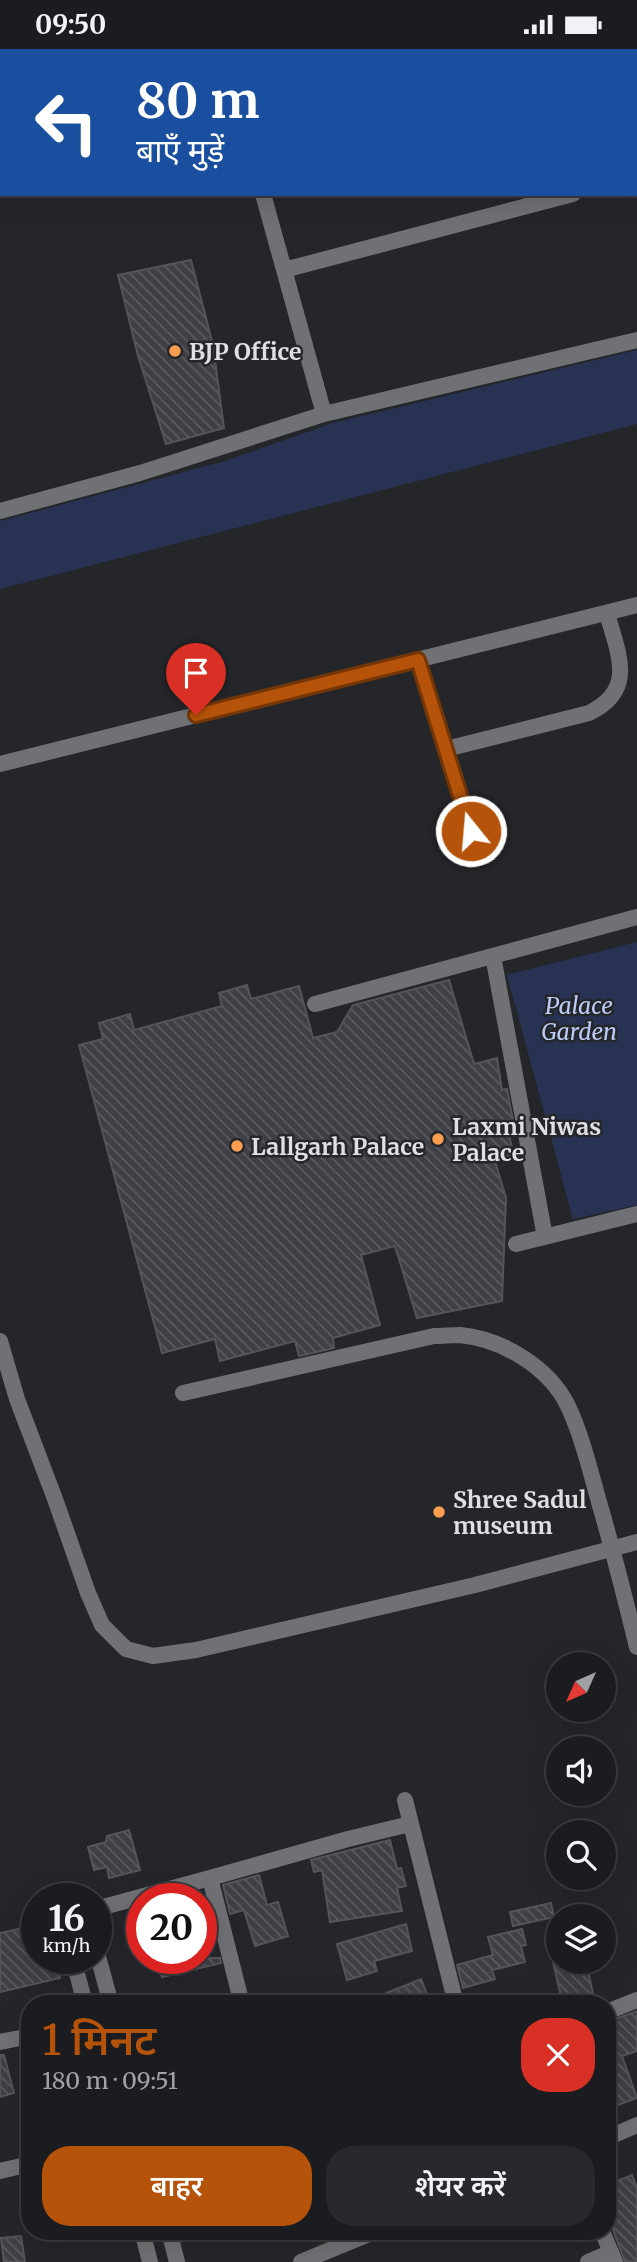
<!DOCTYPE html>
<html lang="hi">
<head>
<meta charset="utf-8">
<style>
  :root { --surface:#1b1c20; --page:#28292d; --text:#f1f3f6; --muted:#a0a1a5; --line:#393a3e; --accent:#b45309 }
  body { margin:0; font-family:Merriweather,"Noto Sans Devanagari",serif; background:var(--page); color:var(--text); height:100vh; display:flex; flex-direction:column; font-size:26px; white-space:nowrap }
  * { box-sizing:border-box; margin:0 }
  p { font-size:23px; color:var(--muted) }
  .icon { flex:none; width:38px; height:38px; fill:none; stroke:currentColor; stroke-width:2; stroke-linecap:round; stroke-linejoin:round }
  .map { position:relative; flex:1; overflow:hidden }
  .side { position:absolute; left:21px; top:1946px; width:595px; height:245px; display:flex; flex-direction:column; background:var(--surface); border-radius:28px; box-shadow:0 7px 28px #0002,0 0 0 2px var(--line) }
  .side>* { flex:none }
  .hud { position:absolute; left:0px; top:0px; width:637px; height:147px; box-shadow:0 7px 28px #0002,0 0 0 2px var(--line); background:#1a4fa0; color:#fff; overflow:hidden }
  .needle { width:46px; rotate:225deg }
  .controls { position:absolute; left:546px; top:1603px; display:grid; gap:14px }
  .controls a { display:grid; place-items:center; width:70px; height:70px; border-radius:50%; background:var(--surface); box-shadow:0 7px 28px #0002,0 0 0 2px var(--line); font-size:35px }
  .speed { position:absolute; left:21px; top:1834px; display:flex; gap:14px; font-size:35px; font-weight:700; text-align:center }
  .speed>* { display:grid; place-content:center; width:91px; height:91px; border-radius:50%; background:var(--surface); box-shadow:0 7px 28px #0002,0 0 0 2px var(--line); line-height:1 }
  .speed small { font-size:18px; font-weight:400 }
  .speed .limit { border:10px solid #d22; background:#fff; color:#111 }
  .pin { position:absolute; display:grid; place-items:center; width:60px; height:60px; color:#fff; margin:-72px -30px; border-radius:50% 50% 50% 0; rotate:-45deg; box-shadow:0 0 7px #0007 }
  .pin .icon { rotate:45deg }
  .me { position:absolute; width:77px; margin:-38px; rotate:343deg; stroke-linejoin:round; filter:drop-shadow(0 0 5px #0008) }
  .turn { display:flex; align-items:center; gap:24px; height:147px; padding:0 21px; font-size:32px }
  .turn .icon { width:91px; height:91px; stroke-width:2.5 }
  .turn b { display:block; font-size:49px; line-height:60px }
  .round { display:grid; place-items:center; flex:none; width:74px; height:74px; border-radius:28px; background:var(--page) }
  .summary { display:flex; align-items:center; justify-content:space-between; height:119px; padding:0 21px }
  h1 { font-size:42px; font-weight:600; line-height:52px; color:var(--accent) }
  .primary-button { display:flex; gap:14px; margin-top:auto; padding:14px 21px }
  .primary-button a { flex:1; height:80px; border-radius:28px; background:var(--accent); color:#fff; font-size:28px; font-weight:600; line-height:80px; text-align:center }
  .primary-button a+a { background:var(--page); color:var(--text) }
  .status { display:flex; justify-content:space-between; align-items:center; height:49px; padding:0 35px; background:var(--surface); direction:ltr }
  .status svg { height:19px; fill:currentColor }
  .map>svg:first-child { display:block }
  .green { fill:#283354 }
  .building { fill:url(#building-back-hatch); stroke:#53555a; stroke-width:2 }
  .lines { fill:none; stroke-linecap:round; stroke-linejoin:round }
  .minor { stroke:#707174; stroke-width:16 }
  .route-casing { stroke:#753606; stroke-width:18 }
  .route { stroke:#b45309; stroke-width:12 }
  .poi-dot { fill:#fb9e50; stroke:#24262a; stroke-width:2.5 }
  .labels { text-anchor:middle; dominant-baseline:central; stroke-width:5; stroke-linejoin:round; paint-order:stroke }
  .poi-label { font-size:23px; font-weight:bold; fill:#dfe0e3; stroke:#24262a; text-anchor:start }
  .park-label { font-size:23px; font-style:italic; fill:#bcccf7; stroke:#24262a }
</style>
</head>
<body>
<div class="status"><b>09:50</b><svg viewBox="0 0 49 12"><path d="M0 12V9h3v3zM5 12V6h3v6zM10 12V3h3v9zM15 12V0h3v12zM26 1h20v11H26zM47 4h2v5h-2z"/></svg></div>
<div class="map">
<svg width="637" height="2213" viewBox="0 0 637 2213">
  <defs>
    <pattern id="building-back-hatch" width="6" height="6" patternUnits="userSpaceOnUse" patternTransform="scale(1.75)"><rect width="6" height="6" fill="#3e4045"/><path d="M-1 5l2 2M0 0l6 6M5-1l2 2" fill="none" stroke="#595b60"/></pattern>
  </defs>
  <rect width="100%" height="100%" fill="#24262a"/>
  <path class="green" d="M299 0H486V2H292Z
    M637 301V375L0 540V472L225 412 333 374Z
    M637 893V1156L573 1170 507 926Z"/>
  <path class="building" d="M191 211 213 296 224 379 166 395 138 307 118 226Z
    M449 931 474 1015 497 1009 502 1041 507 1040 513 1071 506 1072 514 1108 494 1109 506 1149 502 1252 417 1269 395 1197 361 1206 380 1276 333 1289 334 1299 299 1307 295 1292 220 1312 215 1290 162 1304 79 996 103 990 99 974 130 965 134 981 222 957 219 944 247 936 251 950 299 937 313 989 337 983 353 956Z
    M129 1781 140 1821 109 1829 107 1818 94 1821 88 1798 106 1793 107 1787Z
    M390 1791 397 1820 401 1819 406 1837 397 1839 402 1862 330 1873 322 1821 314 1823 311 1811Z
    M259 1826 267 1856 278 1853 288 1887 255 1897 244 1861 230 1865 223 1836Z
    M551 1854 554 1868 513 1877 510 1863Z
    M406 1875 412 1902 374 1912 377 1922 347 1931 337 1895Z
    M37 1876V1909H56L60 1929 0 1943V1884Z
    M522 1880 526 1896 521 1897 525 1913 492 1921 495 1930 463 1939 457 1916 493 1906 488 1888Z
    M157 1909H220L221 1914 162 1928Z
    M553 1913H586L593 1944 562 1952Z
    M421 1930 431 1955H362V1954Z
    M637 1962V2002L622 2007 637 2049 607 2060V1973Z
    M0 2006H4L14 2044 0 2048Z
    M632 2126 637 2139V2213H625L612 2178 607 2173V2136Z
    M21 2187 25 2213H4L1 2189Z"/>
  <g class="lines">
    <path class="minor" d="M222 0 223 2
      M492 0 493 2
      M113 2 121 0
      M192 2 200 0
      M0 26H2
      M0 43 2 42
      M635 130H637
      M263 145 324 365
      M284 221 573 145
      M0 462 140 424 324 365 637 291
      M418 611 472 782
      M446 700 589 664C637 641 618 605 607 564
      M0 715 637 556
      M493 907 545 1188
      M315 955 637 868
      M516 1195 637 1165
      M0 1292 17 1350 55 1450 88 1544 102 1576 126 1600 153 1607 196 1601 475 1536 637 1493
      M183 1344 434 1287C442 1287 452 1286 460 1286 502 1290 549 1318 568 1357 582 1387 590 1421 599 1453 613 1501 625 1549 637 1598
      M405 1751 456 1955
      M96 1860 210 1829
      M96 1900 111 1955
      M73 1909 85 1955
      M242 1955 210 1829 348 1790 410 1775
      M607 1963 637 1951
      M0 1993 30 1987
      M607 2089 637 2076
      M0 2122 30 2115
      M142 2182 150 2213
      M169 2182 177 2213
      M602 2182 615 2213
      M301 2213 376 2182
      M588 2213 611 2203"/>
  </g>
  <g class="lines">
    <defs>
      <path id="route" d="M196 666 418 611 471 782"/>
    </defs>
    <use href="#route" class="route-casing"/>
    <use href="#route" class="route"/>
  </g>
  <g class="poi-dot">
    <circle cx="175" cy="302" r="7"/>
    <circle cx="438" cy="1090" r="7"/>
    <circle cx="237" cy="1097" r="7"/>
    <circle cx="439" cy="1463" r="7"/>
  </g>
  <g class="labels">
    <g class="poi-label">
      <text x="189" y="302">BJP Office</text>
      <text x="452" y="1077">Laxmi Niwas<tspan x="452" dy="26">Palace</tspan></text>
      <text x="251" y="1097">Lallgarh Palace</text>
      <text x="453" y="1450">Shree Sadul<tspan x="453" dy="26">museum</tspan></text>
    </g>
    <g class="park-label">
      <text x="579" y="956">Palace<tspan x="579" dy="26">Garden</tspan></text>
    </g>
  </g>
</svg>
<div class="controls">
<a><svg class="needle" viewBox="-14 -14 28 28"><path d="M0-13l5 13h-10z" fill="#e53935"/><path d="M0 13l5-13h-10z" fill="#a0a1a5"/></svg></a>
<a><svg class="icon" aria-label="sound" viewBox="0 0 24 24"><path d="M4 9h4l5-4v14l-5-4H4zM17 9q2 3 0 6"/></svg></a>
<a><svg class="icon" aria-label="search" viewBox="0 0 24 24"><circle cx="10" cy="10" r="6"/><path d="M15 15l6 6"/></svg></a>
<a><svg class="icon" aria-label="layers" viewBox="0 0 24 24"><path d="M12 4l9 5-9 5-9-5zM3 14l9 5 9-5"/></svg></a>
</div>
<div class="speed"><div>16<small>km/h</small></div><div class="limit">20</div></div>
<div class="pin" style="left:196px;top:666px;background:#d93025"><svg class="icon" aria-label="arrive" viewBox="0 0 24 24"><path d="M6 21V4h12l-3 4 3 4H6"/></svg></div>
<svg class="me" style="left:471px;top:782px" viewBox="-20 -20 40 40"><circle r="17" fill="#b45309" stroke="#fff" stroke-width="3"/><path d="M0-11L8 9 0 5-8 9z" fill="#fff"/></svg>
<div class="hud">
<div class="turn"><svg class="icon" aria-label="left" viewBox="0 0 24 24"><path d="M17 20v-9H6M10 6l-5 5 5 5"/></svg><div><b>80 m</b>बाएँ मुड़ें</div></div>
</div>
<section class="side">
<div class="summary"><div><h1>1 मिनट</h1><p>180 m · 09:51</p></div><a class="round" style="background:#d93025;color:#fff"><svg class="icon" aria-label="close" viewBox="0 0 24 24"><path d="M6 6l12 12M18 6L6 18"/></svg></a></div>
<div class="primary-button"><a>बाहर</a><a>शेयर करें</a></div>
</section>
</div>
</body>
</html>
